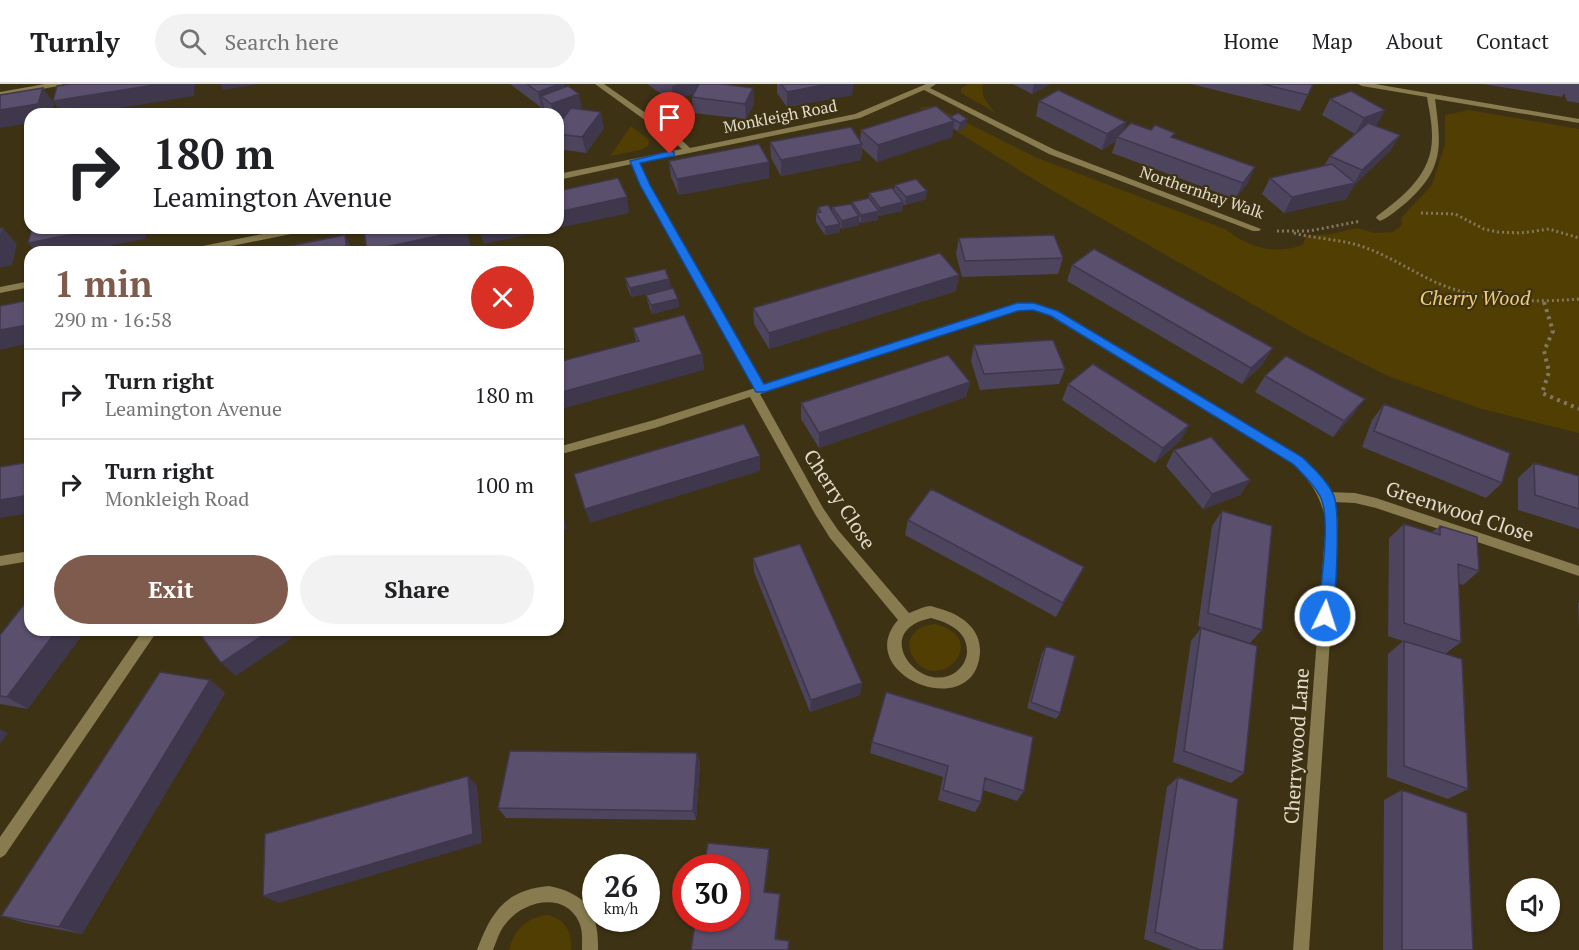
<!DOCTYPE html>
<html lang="en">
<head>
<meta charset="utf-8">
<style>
  :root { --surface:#fff; --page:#f2f2f2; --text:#202124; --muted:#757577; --line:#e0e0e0; --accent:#7e5b4c }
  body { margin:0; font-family:"PT Serif",serif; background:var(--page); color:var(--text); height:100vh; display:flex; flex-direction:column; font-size:22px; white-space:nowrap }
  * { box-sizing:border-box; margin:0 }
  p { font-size:20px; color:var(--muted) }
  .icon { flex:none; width:33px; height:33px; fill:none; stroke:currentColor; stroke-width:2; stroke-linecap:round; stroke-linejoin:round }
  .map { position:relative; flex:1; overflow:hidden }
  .side { position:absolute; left:24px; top:162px; width:540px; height:390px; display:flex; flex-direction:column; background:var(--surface); border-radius:18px; box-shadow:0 2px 4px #0004 }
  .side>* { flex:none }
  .guide { position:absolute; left:24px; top:24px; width:540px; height:126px; border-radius:18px; box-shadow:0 2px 4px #0004; background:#fff; color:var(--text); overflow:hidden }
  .buttons { position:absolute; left:1506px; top:794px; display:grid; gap:12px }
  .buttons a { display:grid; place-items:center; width:54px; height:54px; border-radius:50%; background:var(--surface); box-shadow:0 2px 4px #0004; font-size:30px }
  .speed { position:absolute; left:582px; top:770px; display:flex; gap:12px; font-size:30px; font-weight:700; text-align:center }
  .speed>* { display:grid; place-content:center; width:78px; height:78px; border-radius:50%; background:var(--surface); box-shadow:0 2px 4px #0004; line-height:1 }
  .speed small { font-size:15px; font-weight:400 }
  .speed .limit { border:9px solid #d22; background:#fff; color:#111 }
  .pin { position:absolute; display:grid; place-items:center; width:51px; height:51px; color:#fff; margin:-62px -26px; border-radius:50% 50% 50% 0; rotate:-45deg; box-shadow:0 0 6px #0007 }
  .pin .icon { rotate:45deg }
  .me { position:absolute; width:66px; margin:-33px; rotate:4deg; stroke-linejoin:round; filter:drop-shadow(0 0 4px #0008) }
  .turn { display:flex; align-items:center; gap:21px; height:126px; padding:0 30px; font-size:27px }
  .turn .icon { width:78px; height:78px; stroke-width:2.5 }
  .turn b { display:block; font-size:42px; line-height:51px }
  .round { display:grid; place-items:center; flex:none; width:63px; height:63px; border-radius:32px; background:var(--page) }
  .summary { display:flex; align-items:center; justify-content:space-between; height:102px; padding:0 30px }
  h1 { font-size:36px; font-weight:600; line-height:45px; color:var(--accent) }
  .button { display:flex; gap:12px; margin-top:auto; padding:12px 30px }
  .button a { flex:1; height:69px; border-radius:36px; background:var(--accent); color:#fff; font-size:24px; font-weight:600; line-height:69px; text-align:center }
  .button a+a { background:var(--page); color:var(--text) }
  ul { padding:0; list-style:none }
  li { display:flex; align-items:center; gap:18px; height:90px; padding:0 30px; border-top:2px solid var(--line) }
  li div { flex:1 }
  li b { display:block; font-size:22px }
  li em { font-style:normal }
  header { display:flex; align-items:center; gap:36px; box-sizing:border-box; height:84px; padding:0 30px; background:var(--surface); border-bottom:2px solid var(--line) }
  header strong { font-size:28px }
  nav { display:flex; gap:33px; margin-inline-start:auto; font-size:21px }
  .search { width:420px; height:54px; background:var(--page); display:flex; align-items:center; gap:15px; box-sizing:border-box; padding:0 21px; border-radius:33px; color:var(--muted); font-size:22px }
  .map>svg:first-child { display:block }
  .green { fill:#513e03 }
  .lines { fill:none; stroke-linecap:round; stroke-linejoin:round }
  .path-far1 { stroke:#827860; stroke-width:3; stroke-dasharray:2 3; stroke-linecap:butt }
  .path { stroke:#827860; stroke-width:4; stroke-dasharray:3 4.5; stroke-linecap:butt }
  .street { fill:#877b4f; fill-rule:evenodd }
  .wall { fill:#4d445d }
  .shaded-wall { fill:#3f374c }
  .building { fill:#5a4f6c; stroke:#3f374c; stroke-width:1.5 }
  .route { fill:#1a73e8; stroke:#114b97; stroke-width:1.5 }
  .labels { text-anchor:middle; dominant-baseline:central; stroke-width:4.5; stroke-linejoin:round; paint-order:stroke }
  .far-street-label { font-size:16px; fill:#e3dccb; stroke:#3e3214 }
  .park-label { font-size:20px; font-style:italic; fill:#edcc77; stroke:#3e3214 }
  .street-label { font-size:20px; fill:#e3dccb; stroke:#3e3214 }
</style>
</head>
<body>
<header>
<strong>Turnly</strong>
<div class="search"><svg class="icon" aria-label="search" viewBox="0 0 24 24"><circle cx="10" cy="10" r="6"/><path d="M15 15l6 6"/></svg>Search here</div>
<nav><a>Home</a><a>Map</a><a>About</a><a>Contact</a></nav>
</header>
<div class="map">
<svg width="1579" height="866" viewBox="0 0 1579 866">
  <rect width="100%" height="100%" fill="#3e3214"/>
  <path class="green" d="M968 0H983C980 13 988 20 996 29L961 9V5Z
    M934 22 1035 73 1225 145C1250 164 1273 171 1303 161L1306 152 1331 150 1357 144 1375 149 1393 148 1402 141 1401 134 1432 101 1445 60V31L1469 26 1579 45V349L1482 325 1388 292 1305 250 1048 104 919 24Z
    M631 42 649 56 648 62 640 66 610 72Z
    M935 540C995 555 935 615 912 571 903 553 918 541 935 540Z
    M548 831C566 836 572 848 571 866H509C514 845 527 833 548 831Z"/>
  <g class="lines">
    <path class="path-far1" d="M1421 129 1455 130 1484 145 1498 148 1521 149 1549 145 1579 154
      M1277 147H1309L1361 137
      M1294 149C1316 155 1339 155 1361 162 1387 171 1410 186 1435 198 1480 218 1531 219 1579 215"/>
    <path class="path" d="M1544 218 1553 247 1544 267 1549 288 1542 309 1579 325"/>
    <path class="street" d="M45 0H63L59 2 0 12V8Z
      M595 0H604L673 48 690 64 855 30 926 0H936L930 4 1055 66 1261 145 1259 147H1253L1049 70 924 6 860 34 640 79 649 101 764 301 1014 221 1034 219 1058 228 1301 374 1320 394 1329 408 1355 409 1376 414 1579 482V492L1376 424 1355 419 1333 418 1338 437 1309 866H1293L1326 437C1320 411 1312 399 1293 380L1050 232 1033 225 1018 226 760 310 823 424 838 446 909 529C915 527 924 522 931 522 935 523 940 525 944 526 963 532 981 546 980 568 976 641 850 591 898 536L830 454 815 430 750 313 655 344 558 371V363L654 336 755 304 641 101 632 80 558 96V90L682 65 667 52ZM931 534C949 539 968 547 967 569 966 577 962 583 956 588 921 613 868 547 931 534Z
      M1358 0H1375L1579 35V39L1435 15C1441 61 1445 84 1407 118 1399 124 1390 133 1380 137L1376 134 1377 132C1405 111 1433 89 1432 51 1432 38 1429 26 1427 13L1362 2Z
      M292 144H311L306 147 202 168H183L188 165Z
      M30 197V203L0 209V203Z
      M30 467V477L0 482V472Z
      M143 546H158L5 771 0 774V753Z
      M549 802C587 810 599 828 598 866H582C582 856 583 847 579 838 565 808 526 816 508 837 500 845 497 856 493 866H477C491 828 505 806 549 802Z"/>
  </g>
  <path class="wall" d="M510 0H564L565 3 582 25 604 44 586 69 558 65V41L565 32 558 35V30H547L545 28 544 23 542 24Z
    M647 0H697V4H753L754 20 746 35 693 29 692 13 694 9 673 18Z
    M777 0H853L852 11 787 23 777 9Z
    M1013 0H1050L1032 10Z
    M1191 0H1313L1300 27Z
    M1483 0H1579V19L1567 17 1564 9 1562 13Z
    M1351 7 1376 42 1400 51 1390 67 1355 100 1346 115 1284 129 1262 110 1270 94 1324 82 1330 72 1355 50 1322 31 1330 15Z
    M1039 17 1123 47 1173 54 1248 99 1235 115 1112 69 1116 57 1102 66 1036 32Z
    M950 33 966 43 958 47 953 44 952 53 877 78 862 64 861 76 781 92 771 74 770 58 860 56 861 46 950 34Z
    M669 77 769 94 679 111 671 93Z
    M895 101 926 115 905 121 903 120 902 127 879 132 878 131V136L861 139 859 137V141L841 145 840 143V148L825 151 816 138V129H817L818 123 832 128V123L852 121V118L869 114V109L894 106Z
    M959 154 1063 174 1058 190 962 193 956 170Z
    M1072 181 1263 280 1242 300 1067 197Z
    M959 191 956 207 769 265 754 240 753 224Z
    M625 194 669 195 671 204 631 213 627 202Z
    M646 211 678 215 679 223 652 230 648 219Z
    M633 244 702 270 704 286 636 258Z
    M974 261 1065 285 1059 300 980 306 971 277Z
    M1265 292 1353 331 1333 353 1255 308Z
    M970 298 966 313 819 364 801 335V319Z
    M1068 300 1189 341 1180 357 1155 379 1062 316Z
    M1384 320 1502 399 1486 414 1362 363 1372 336Z
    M1174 366 1250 396 1240 411 1203 425 1166 382Z
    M1534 379 1579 392V445L1518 426V394Z
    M1222 427 1262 546 1250 559 1198 542 1212 442Z
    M908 436 1077 497 1056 533 905 451Z
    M1404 440 1432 448 1440 442 1479 487 1463 501 1458 499 1461 558 1445 570 1468 705 1448 715 1387 693 1388 570 1403 557 1388 552 1389 454Z
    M753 474 862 599 860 611 810 628 754 488Z
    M1579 518V543L1578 519Z
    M1201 544 1244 689 1231 699 1173 678 1191 557Z
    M0 551 28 625 0 620Z
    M1046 562 1060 629 1056 635 1027 624 1042 569Z
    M210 596 225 609 82 850 25 839 1 832Z
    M872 658 1024 707 1017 717 983 706 981 718 975 728 938 716 943 693 870 669Z
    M697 669 700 679 696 736 506 734 498 724Z
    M1178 693 1223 866H1172L1144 855 1167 703Z
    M1402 706 1473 866H1383L1384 716Z"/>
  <path class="shaded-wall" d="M161 0H195L194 12 83 30H62L53 17Z
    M220 0H259L223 6Z
    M559 0H564L567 14 541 12 544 23 542 24 538 8Z
    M677 0H697L698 8 673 18 672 2Z
    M828 0H853L852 11 787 23V8Z
    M1034 0H1050L1032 10Z
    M43 4 54 20 51 30H30V39L0 44V26Z
    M753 4 754 20 746 35 745 20Z
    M579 10 582 25 558 35V30H554L551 20Z
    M1385 26 1376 42 1355 50 1364 34Z
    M601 28 604 44 586 69 582 53Z
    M967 35 966 43 958 47 960 39Z
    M954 37 952 53 877 78 878 61Z
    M1126 38 1121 54 1117 53 1116 57 1102 66 1107 50Z
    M1400 51 1390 67 1355 100 1346 115 1284 129 1292 113 1354 99 1362 86Z
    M862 60 861 76 781 92V76Z
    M769 78V94L679 111 677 95Z
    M1255 83 1248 99 1235 115 1243 99Z
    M927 107 926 115 905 121 906 113Z
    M627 113 629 129 484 160 478 144H558V128Z
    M903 118 902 127 879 132 880 124Z
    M879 127 878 136 861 139V131Z
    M859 132V141L841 145 842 137Z
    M840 140V148L825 151V143Z
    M3 144 17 160 12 181 0 184V156Z
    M104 144H147L145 155 77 168H36L28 159Z
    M168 144H196L171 149Z
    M465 144H466L471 163 445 168H367V167Z
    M345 151 353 167V168H347Z
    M959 191 956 207 769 265V249Z
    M669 195 671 204 631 213 630 204Z
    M678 215 679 223 652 230 651 221Z
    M30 226V259L0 266V246Z
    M1273 264 1263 280 1242 300 1251 284Z
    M702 270 704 286 558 326V309Z
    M970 298 966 313 819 364V349Z
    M1365 315 1353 331 1333 353 1344 337Z
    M1189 341 1180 357 1155 379 1163 364Z
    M760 372V387L590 439 585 425Z
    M1250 396 1240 411 1203 425 1212 410Z
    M30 411V429L0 434V416Z
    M558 414 567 445 558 448Z
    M1084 483 1077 497 1056 533 1063 519Z
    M57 546H86L28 625 7 613Z
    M271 546H303L236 592 221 579Z
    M210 596 225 609 82 850 59 843Z
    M862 599 860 611 810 628 811 616Z
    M0 645 8 649 0 660Z
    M697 669 700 679 696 736 693 727Z
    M468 692 477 702 482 759 279 819 263 812Z
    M769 765V774L764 816V808Z
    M780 810V817L776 861 775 855Z"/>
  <path class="building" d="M70 0H161L53 17 57 2Z
    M527 0H559L538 8Z
    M699 0H722L753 4 745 20 692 13Z
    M781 0H828L787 8Z
    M1262 0H1313L1308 11Z
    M568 2 579 10 551 20 541 12Z
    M43 4 38 20 0 26V11Z
    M1058 6 1126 38 1107 50 1039 17Z
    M1351 7 1385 26 1364 34 1330 15Z
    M936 22 954 37 878 61 861 46Z
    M571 24 601 28 582 53 558 50V41Z
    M958 29 967 35 960 39 950 33Z
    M1131 39 1151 46 1155 41 1175 49 1171 53 1255 83 1243 99 1117 53Z
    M1368 39 1400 51 1362 86 1330 72Z
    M851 43 862 60 781 76 770 58Z
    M759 60 769 78 677 95 669 77Z
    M1332 80 1355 99 1292 113 1270 94Z
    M618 94 627 113 558 128V107Z
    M916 95 927 107 906 113 895 101Z
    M892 104 903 118 880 124 869 109Z
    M869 114 879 127 861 131 852 118Z
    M851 120 859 132 842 137 832 123Z
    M828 121 840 140 825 143 816 129 821 128 818 123Z
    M0 144H3L0 156Z
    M32 144H104L28 159Z
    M371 144H465V146L367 167 364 146Z
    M345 151 347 168H260Z
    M1054 151 1063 174 965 177 959 154Z
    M1094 165 1273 264 1251 284 1072 181Z
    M940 169 959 191 769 249 753 224Z
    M665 185 669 195 630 204 625 194Z
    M673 204 678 215 651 221 646 211Z
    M30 216V226L27 241 0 246V222Z
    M684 231 702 270 558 309V278L639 257 633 244Z
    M1053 256 1065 285 984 290 974 261Z
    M948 271 970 298 819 349 801 319Z
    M1286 272 1365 315 1344 337 1265 292Z
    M1093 280 1189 341 1163 364 1068 300Z
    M1384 320 1510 369 1502 399 1374 347Z
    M744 340 760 372 585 425 574 390Z
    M1211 353 1250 396 1212 410 1174 366Z
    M30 378V411L0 416V383Z
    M1534 379 1579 392V425L1535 411Z
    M931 405 1084 483 1063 519 908 436Z
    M558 417 562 430 558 432Z
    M1222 427 1272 442 1262 546 1208 529Z
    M1404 440 1440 451V442L1477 453 1479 487 1458 480 1461 558 1404 539Z
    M800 460 862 599 811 616 753 474Z
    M30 513V546H57L7 613 0 612V551Z
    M1201 544 1257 562 1244 689 1184 667Z
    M197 546H271L221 579Z
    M1404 557 1462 575 1468 705 1404 682Z
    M1046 562 1075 572 1060 629 1031 618Z
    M160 588 210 596 59 843 1 832Z
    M886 608 1033 653 1024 707 985 694 981 718 943 706 948 682 872 658Z
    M510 667 697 669 693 727 498 724Z
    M468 692 473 750 263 812 265 750Z
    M1178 693 1238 715 1223 866H1200L1155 848Z
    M1402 706 1467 729 1473 866H1402Z
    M708 759 769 765 764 808 780 810 775 855 789 857 788 866H691L696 834H736V783H704Z"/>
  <path class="route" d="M670 67 674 68V72L640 79 650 101 764 300 1017 219H1034L1058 227 1302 373C1313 384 1328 397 1334 412 1340 429 1337 522 1330 536L1325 538 1320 536 1318 532C1320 504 1332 434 1320 412 1313 399 1303 390 1293 380L1051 232 1033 226 1018 227 765 308H756L640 101 630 77Z"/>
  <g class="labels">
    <g class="far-street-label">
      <text transform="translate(780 32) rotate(-11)">Monkleigh Road</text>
      <text transform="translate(1202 108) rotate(19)">Northernhay Walk</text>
    </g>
    <g class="park-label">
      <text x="1475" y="213">Cherry Wood</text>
    </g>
    <g class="street-label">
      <text transform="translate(840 415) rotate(57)">Cherry Close</text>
      <text transform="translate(1460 427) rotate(18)">Greenwood Close</text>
      <text transform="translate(1296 662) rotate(-86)">Cherrywood Lane</text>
    </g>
  </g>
</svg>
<div class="buttons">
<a><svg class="icon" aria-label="sound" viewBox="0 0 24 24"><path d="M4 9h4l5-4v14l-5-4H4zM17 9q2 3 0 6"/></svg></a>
</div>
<div class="speed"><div>26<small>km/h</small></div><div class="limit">30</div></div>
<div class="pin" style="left:670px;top:70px;background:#d93025"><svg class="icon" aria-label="arrive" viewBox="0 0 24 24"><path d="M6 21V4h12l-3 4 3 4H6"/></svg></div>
<svg class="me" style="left:1325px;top:532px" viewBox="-20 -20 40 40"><circle r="17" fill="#1a73e8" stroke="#fff" stroke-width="3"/><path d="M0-11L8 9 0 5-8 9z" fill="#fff"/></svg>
<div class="guide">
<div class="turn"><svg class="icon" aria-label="right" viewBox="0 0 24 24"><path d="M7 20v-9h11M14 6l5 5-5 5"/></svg><div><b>180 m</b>Leamington Avenue</div></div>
</div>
<section class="side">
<div class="summary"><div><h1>1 min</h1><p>290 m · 16:58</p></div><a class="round" style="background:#d93025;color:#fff"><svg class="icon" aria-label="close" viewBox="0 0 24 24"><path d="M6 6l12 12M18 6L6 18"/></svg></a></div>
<ul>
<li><svg class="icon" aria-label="right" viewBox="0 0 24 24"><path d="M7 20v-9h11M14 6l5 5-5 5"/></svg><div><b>Turn right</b><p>Leamington Avenue</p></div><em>180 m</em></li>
<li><svg class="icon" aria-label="right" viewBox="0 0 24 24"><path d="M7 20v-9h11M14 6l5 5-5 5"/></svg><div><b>Turn right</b><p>Monkleigh Road</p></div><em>100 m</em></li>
</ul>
<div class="button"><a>Exit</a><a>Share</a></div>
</section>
</div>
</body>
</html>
